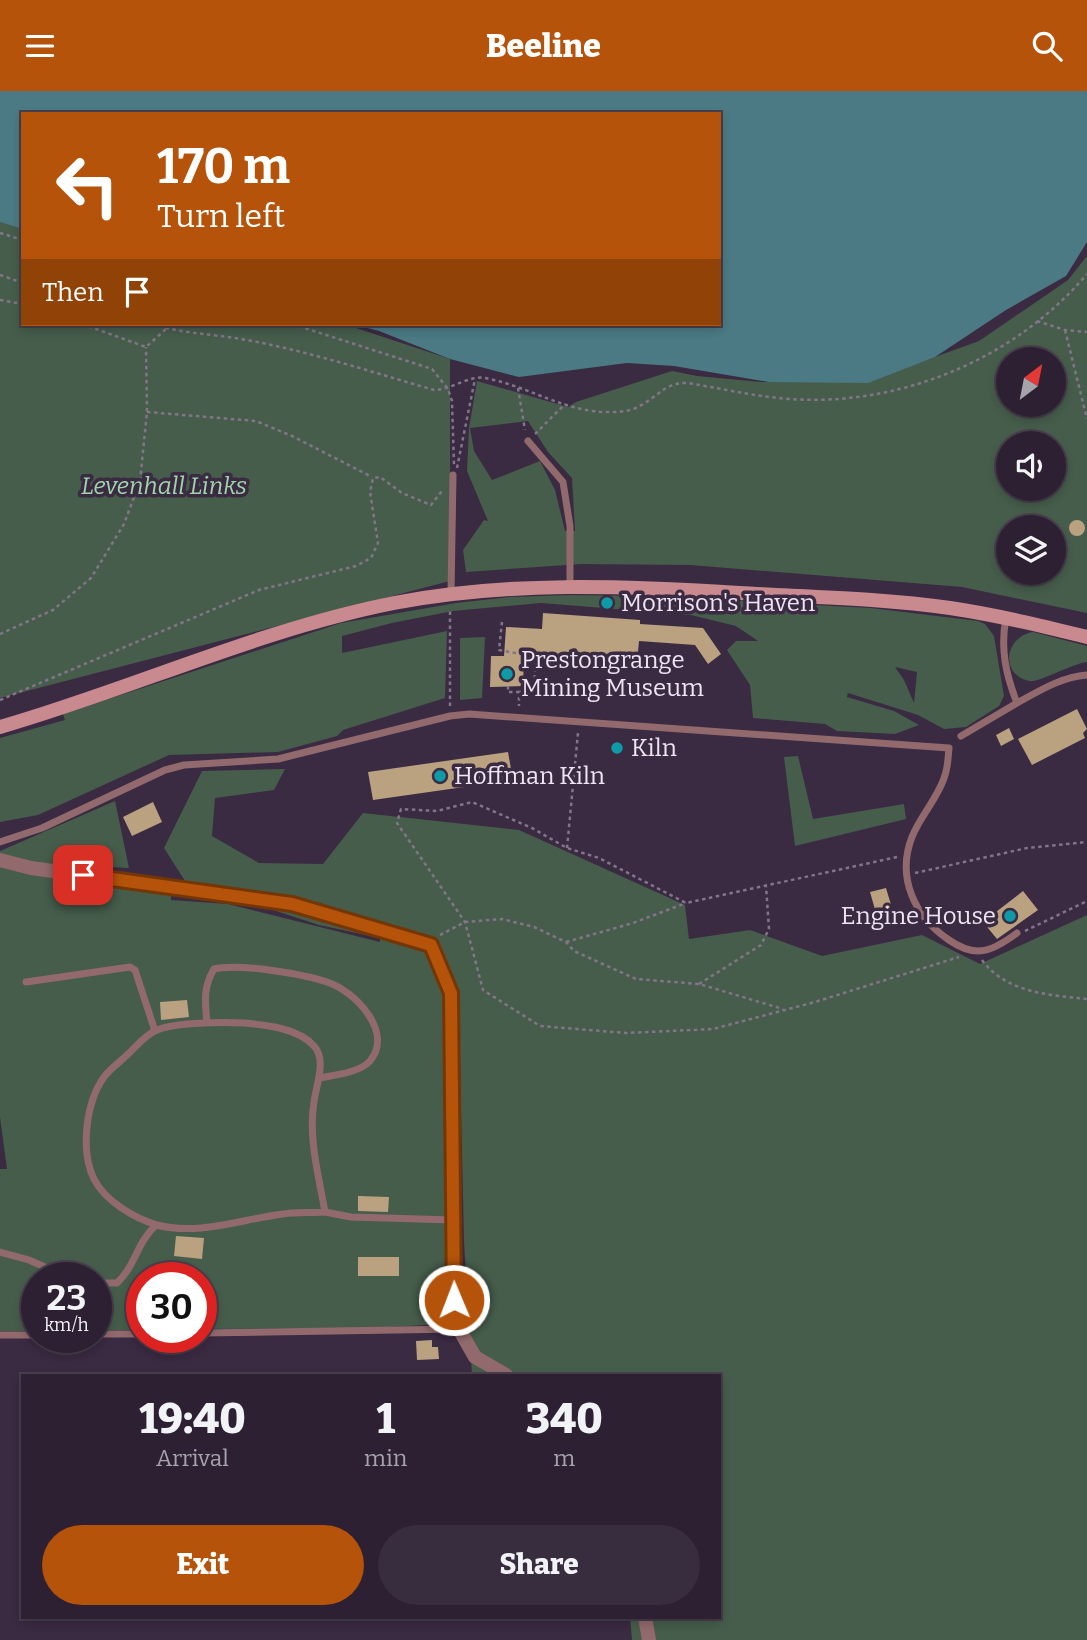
<!DOCTYPE html>
<html lang="en">
<head>
<meta charset="utf-8">
<style>
  :root { --surface:#2c2032; --page:#382d3e; --text:#f1f3f6; --muted:#a6a3ac; --line:#483e4d; --accent:#b45309 }
  body { margin:0; font-family:Bitter,serif; background:var(--page); color:var(--text); height:100vh; display:flex; flex-direction:column; font-size:26px; white-space:nowrap }
  * { box-sizing:border-box; margin:0 }
  p { font-size:23px; color:var(--muted) }
  .icon { flex:none; width:38px; height:38px; fill:none; stroke:currentColor; stroke-width:2; stroke-linecap:round; stroke-linejoin:round }
  .map { position:relative; flex:1; overflow:hidden }
  .drawer { position:absolute; left:21px; top:1283px; width:700px; height:245px; display:flex; flex-direction:column; background:var(--surface); border-radius:0px; box-shadow:0 4px 10px #0003,0 0 0 2px var(--line) }
  .drawer>* { flex:none }
  .hud { position:absolute; left:21px; top:21px; width:700px; height:214px; border-radius:0px; box-shadow:0 4px 10px #0003,0 0 0 2px var(--line); background:#b45309; color:#fff; overflow:hidden }
  .needle { width:46px; rotate:32deg }
  .controls { position:absolute; left:996px; top:256px; display:grid; gap:14px }
  .controls a { display:grid; place-items:center; width:70px; height:70px; border-radius:50%; background:var(--surface); box-shadow:0 4px 10px #0003,0 0 0 2px var(--line); font-size:35px }
  .speed { position:absolute; left:21px; top:1171px; display:flex; gap:14px; font-size:35px; font-weight:700; text-align:center }
  .speed>* { display:grid; place-content:center; width:91px; height:91px; border-radius:50%; background:var(--surface); box-shadow:0 4px 10px #0003,0 0 0 2px var(--line); line-height:1 }
  .speed small { font-size:18px; font-weight:400 }
  .speed .limit { border:10px solid #d22; background:#fff; color:#111 }
  .pin { position:absolute; display:grid; place-items:center; width:60px; height:60px; color:#fff; margin:-30px; border-radius:14px; box-shadow:0 4px 10px #0006 }
  .me { position:absolute; width:77px; margin:-38px; rotate:359deg; stroke-linejoin:round; filter:drop-shadow(0 0 5px #0008) }
  .turn { display:flex; align-items:center; gap:24px; height:147px; padding:0 21px; font-size:32px }
  .turn .icon { width:91px; height:91px; stroke-width:2.5 }
  .turn b { display:block; font-size:49px; line-height:60px }
  .then { display:flex; align-items:center; height:66px; padding:0 21px; background:#0003; gap:14px; font-size:26px }
  .eta { display:flex; justify-content:space-evenly; align-items:center; height:119px; text-align:center }
  .eta b { font-size:42px; font-weight:800; line-height:49px }
  .action { display:flex; gap:14px; margin-top:auto; padding:14px 21px }
  .action a { flex:1; height:80px; border-radius:42px; background:var(--accent); color:#fff; font-size:28px; font-weight:800; line-height:80px; text-align:center }
  .action a+a { background:var(--page); color:var(--text) }
  header { display:flex; justify-content:space-between; align-items:center; height:91px; padding:0 21px; background:var(--accent); color:#fff; font-size:32px; font-weight:800 }
  .map>svg:first-child { display:block }
  .green { fill:#465d4b; fill-rule:evenodd }
  .water { fill:#4b7a84 }
  .building { fill:#baa180 }
  .lines { fill:none; stroke-linecap:round; stroke-linejoin:round }
  .path { stroke:#837589; stroke-width:2.5; stroke-dasharray:3.5 3.5; stroke-linecap:butt }
  .lane { stroke:#926a6d; stroke-width:7 }
  .street { stroke:#926a6d; stroke-width:14 }
  .secondary { stroke:#c8898f; stroke-width:14 }
  .route-casing { stroke:#753606; stroke-width:18 }
  .route { stroke:#b45309; stroke-width:12 }
  .culture-dot { fill:#0f9aa8; stroke:#3a2a42; stroke-width:2.5 }
  .labels { text-anchor:middle; dominant-baseline:central; stroke-width:7; stroke-linejoin:round; paint-order:stroke }
  .park-label { font-size:24px; font-style:italic; fill:#9ed5a9; stroke:#3a2a42 }
  .poi-label { font-size:24px; fill:#eee4f3; stroke:#3a2a42; text-anchor:start }
</style>
</head>
<body>
<header><svg class="icon" aria-label="menu" viewBox="0 0 24 24"><path d="M4 6h16M4 12h16M4 18h16"/></svg>Beeline<svg class="icon" aria-label="search" viewBox="0 0 24 24"><circle cx="10" cy="10" r="6"/><path d="M15 15l6 6"/></svg></header>
<div class="map">
<svg width="1087" height="1549" viewBox="0 0 1087 1549">
  <rect width="100%" height="100%" fill="#3a2a42"/>
  <path class="green" d="M0 125 23 132V233H344L450 268V490L0 607Z
    M1087 165V522L962 496 690 474 581 473 466 481 463 459 484 429 488 430 467 380 469 337 477 290 568 316 576 311 672 280 697 285 761 291 874 288 979 250 1068 189ZM1008 268H1054V313H1008ZM528 330 548 361 572 387 575 440H565L555 399 540 370 492 389 474 360 470 337ZM1008 352H1054V397H1008ZM1008 436H1054V481H1008Z
    M570 504 648 505 871 517 978 530 985 533 994 545 1004 605 999 615 966 636 944 638 918 624 848 602 847 606 894 620 919 634 895 643 837 640 825 633 753 627 750 594 727 559 736 550H758L736 535 691 524 541 512 453 520 392 532 342 545V562L447 540 445 607 343 639 337 645 278 661 169 664 38 724 0 731V647L65 629 63 623 341 532 456 512 510 506ZM895 576 917 581 914 612 904 589Z
    M1033 541 1087 555V571C1071 573 1039 592 1029 590 1000 584 1004 546 1033 541Z
    M485 546 482 607 460 609V547Z
    M798 665 813 728 904 713 906 728 795 755 784 666Z
    M285 678 274 699 215 707 212 745 259 772 323 773 363 722 519 739 685 814 689 848 750 839 822 865 922 844 980 873 1087 824V1549H632L630 1526H719V1284H472L464 1151 460 973 447 1072 444 1079 448 1233 367 1237 201 1238V1186H142V1239H96V1186H37V1240H0V1078H7L0 1026V774L171 798V809L228 813 380 851V847L319 834 185 790 164 757 202 680Z
    M115 710 129 777 32 772 0 763V760Z"/>
  <path class="water" d="M0 0H1087V151L1066 185 1006 219 935 266 868 292 769 291 674 275 627 272 519 286 450 268 379 240 353 233H719V23H23V138L0 131Z"/>
  <path class="building" d="M1069 437a8 8 0 1 1 16 0a8 8 0 1 1-16 0Z
    M543 522 640 529V533L703 537 721 563 708 573 695 554 639 550 637 572 524 564 523 595 490 596 491 565H504L506 536 542 538Z
    M1077 618 1087 638 1083 642 1085 647 1032 674 1018 648Z
    M1009 637 1014 648 1001 655 996 644Z
    M508 661 513 689 373 709 368 681Z
    M153 711 162 731 132 745 123 726Z
    M886 797 892 817 876 822 870 801Z
    M1023 800 1038 819 997 848 983 831Z
    M187 909 189 926 161 929 160 911Z
    M358 1105 389 1106 388 1121 358 1120Z
    M176 1145 204 1147 202 1168 174 1165Z
    M358 1166H399V1185H358Z
    M432 1249V1256H438L439 1268 417 1269 416 1250Z"/>
  <g class="lines">
    <path class="path" d="M0 142 23 149
      M0 184 23 192
      M0 209 23 213
      M1037 230 1065 239 1087 241
      M82 233 146 256 166 238
      M152 233C183 243 215 243 247 249 311 261 372 281 434 299 451 299 469 284 485 287 529 295 567 323 613 321 624 321 634 319 643 313 659 304 665 293 684 292 693 292 702 295 711 296 737 301 763 306 789 308 900 316 1015 268 1087 183
      M292 233 432 278 448 298 452 310 454 374
      M1065 239 1087 328
      M518 297 525 339
      M147 321 256 330 292 345 372 386
      M535 343 565 313
      M457 377 475 288
      M502 531 499 559 536 566 534 599 519 601V615
      M0 543 53 519 91 487 124 433 140 390 147 321 146 256
      M508 595V601H519
      M0 609 259 499 356 475 371 467 378 452 370 401 373 387 380 386 402 402 431 414 442 400
      M450 615V517
      M567 757 578 642
      M897 766 686 812 599 767 567 757 532 737 472 711 437 720 401 718 397 732 465 831 483 899 540 935 626 942 713 938 815 911 959 866
      M915 782 1027 757 1087 751
      M1025 840 1087 810
      M440 844 465 831 502 828 534 836 566 851 574 860 636 888 699 893 783 918
      M566 851 633 832 686 812
      M982 869C1006 902 1050 904 1087 908
      M699 893 761 854 769 838 766 795"/>
    <path class="lane" d="M528 350 563 391 570 435V496
      M451 503 453 384
      M1017 612C1039 600 1061 586 1087 584
      M961 645 1017 612C1006 584 1000 558 1006 527
      M0 751 42 737 165 679 184 674 278 668 450 625 469 623 949 657C948 666 948 676 945 684 939 706 920 725 912 746 896 787 915 826 949 849 976 868 993 860 1017 842
      M26 891 130 876 135 879 155 940
      M207 932C205 911 203 896 214 878 238 872 303 883 327 891 355 900 394 941 370 970 359 982 334 984 319 987
      M325 1121C311 1122 296 1121 283 1123 242 1128 198 1145 157 1134 134 1127 105 1110 94 1088 80 1060 86 1011 104 986 110 978 120 971 127 964 135 957 145 944 155 940 172 931 224 931 244 932 266 934 298 937 314 955 327 969 316 994 314 1011 308 1047 319 1086 325 1121L351 1126 453 1129
      M0 1161 29 1169 67 1186
      M96 1192H117C136 1174 136 1153 156 1134
      M201 1242 459 1238
      M96 1243H142
      M0 1244H37"/>
    <path class="street" d="M0 769 31 777 292 813 431 854 451 902 454 1209 459 1238 475 1266 506 1284
      M645 1526 649 1549"/>
    <path class="secondary" d="M0 636C132 598 258 539 394 512 507 490 625 495 739 502 809 506 881 507 950 517 997 524 1042 535 1087 546"/>
  </g>
  <g class="lines">
    <defs>
      <path id="route" d="M83 784 292 813 431 854 451 902 454 1209"/>
    </defs>
    <use href="#route" class="route-casing"/>
    <use href="#route" class="route"/>
  </g>
  <g class="culture-dot">
    <circle cx="607" cy="512" r="7"/>
    <circle cx="507" cy="583" r="7"/>
    <circle cx="617" cy="657" r="7"/>
    <circle cx="440" cy="685" r="7"/>
    <circle cx="1010" cy="825" r="7"/>
  </g>
  <g class="labels">
    <g class="park-label">
      <text x="164" y="395">Levenhall Links</text>
    </g>
    <g class="poi-label">
      <text x="621" y="512">Morrison's Haven</text>
      <text x="521" y="569">Prestongrange<tspan x="521" dy="28">Mining Museum</tspan></text>
      <text x="631" y="657">Kiln</text>
      <text x="454" y="685">Hoffman Kiln</text>
      <text x="996" y="825" text-anchor="end">Engine House</text>
    </g>
  </g>
</svg>
<div class="controls">
<a><svg class="needle" viewBox="-14 -14 28 28"><path d="M0-13l5 13h-10z" fill="#e53935"/><path d="M0 13l5-13h-10z" fill="#a6a3ac"/></svg></a>
<a><svg class="icon" aria-label="sound" viewBox="0 0 24 24"><path d="M4 9h4l5-4v14l-5-4H4zM17 9q2 3 0 6"/></svg></a>
<a><svg class="icon" aria-label="layers" viewBox="0 0 24 24"><path d="M12 4l9 5-9 5-9-5zM3 14l9 5 9-5"/></svg></a>
</div>
<div class="speed"><div>23<small>km/h</small></div><div class="limit">30</div></div>
<div class="pin" style="left:83px;top:784px;background:#d93025"><svg class="icon" aria-label="arrive" viewBox="0 0 24 24"><path d="M6 21V4h12l-3 4 3 4H6"/></svg></div>
<svg class="me" style="left:454px;top:1209px" viewBox="-20 -20 40 40"><circle r="17" fill="#b45309" stroke="#fff" stroke-width="3"/><path d="M0-11L8 9 0 5-8 9z" fill="#fff"/></svg>
<div class="hud">
<div class="turn"><svg class="icon" aria-label="left" viewBox="0 0 24 24"><path d="M17 20v-9H6M10 6l-5 5 5 5"/></svg><div><b>170 m</b>Turn left</div></div>
<div class="then">Then<svg class="icon" aria-label="arrive" viewBox="0 0 24 24"><path d="M6 21V4h12l-3 4 3 4H6"/></svg></div>
</div>
<section class="drawer">
<div class="eta">
<div><b>19:40</b><p>Arrival</p></div>
<div><b>1</b><p>min</p></div>
<div><b>340</b><p>m</p></div>
</div>
<div class="action"><a>Exit</a><a>Share</a></div>
</section>
</div>
</body>
</html>
